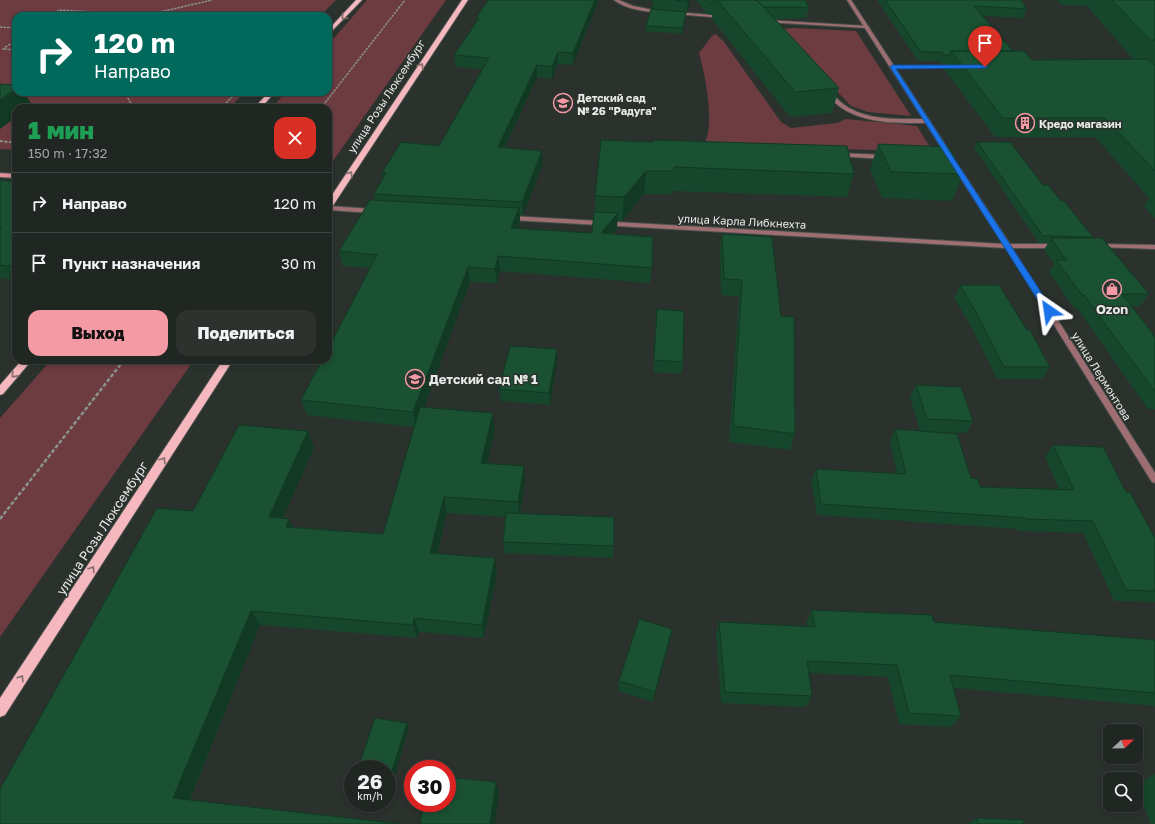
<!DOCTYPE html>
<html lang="ru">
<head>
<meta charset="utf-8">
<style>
  :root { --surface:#202622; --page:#2d322f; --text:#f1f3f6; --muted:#a2a5a5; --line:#3d4340; --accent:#f49aa4 }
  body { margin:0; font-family:"Golos Text",sans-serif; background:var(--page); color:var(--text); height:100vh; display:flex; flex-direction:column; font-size:15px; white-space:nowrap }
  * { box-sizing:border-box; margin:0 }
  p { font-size:13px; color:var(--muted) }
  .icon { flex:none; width:22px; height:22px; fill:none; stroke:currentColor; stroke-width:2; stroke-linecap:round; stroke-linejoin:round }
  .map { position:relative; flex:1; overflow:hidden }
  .panel { position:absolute; left:12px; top:104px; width:320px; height:260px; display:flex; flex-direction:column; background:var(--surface); border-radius:12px; box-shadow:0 2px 6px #0003,0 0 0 1px var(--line) }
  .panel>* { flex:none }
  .banner { position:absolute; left:12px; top:12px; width:320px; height:84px; border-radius:12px; box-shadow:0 2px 6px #0003,0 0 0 1px var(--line); background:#00695c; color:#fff; overflow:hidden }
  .needle { width:26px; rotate:68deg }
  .tools { position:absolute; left:1103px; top:724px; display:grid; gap:8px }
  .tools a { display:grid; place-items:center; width:40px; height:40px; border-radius:8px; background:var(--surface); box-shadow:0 2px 6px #0003,0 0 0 1px var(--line); font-size:20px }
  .speed { position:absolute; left:344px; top:760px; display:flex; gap:8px; font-size:20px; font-weight:700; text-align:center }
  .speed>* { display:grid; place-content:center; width:52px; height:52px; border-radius:50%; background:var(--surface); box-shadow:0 2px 6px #0003,0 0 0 1px var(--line); line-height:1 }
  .speed small { font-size:10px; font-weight:400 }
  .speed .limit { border:6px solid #d22; background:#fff; color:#111 }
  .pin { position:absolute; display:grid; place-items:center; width:34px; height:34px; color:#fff; margin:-41px -17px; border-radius:50% 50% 50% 0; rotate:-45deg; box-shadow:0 0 4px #0007 }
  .pin .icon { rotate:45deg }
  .me { position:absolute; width:44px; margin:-22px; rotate:328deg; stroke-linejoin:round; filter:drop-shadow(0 0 3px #0008) }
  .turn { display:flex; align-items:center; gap:14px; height:84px; padding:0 16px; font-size:18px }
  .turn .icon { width:52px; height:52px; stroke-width:2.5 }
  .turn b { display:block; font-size:28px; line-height:34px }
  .round { display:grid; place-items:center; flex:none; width:42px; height:42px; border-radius:12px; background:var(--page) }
  .overview { display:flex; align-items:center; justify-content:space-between; height:68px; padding:0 16px }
  h1 { font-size:24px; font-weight:800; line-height:30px; color:#1e9e55 }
  .cta { display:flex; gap:8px; margin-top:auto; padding:8px 16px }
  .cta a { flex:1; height:46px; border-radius:12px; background:var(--accent); color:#111; font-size:16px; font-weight:800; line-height:46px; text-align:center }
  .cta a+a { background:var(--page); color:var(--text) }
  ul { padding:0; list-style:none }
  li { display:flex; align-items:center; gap:12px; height:60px; padding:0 16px; border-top:1px solid var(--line) }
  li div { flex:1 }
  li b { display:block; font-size:15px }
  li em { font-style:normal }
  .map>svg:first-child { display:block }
  .green { fill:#6d3c41 }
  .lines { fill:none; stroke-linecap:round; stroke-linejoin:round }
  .lane-casing { stroke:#49504b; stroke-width:2 }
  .street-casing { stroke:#49504b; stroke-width:2 }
  .secondary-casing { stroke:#49504b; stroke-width:2 }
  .primary-casing { stroke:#49504b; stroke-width:2 }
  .path-far2 { stroke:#8c928e; stroke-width:1.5; stroke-dasharray:2.5 1; stroke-linecap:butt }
  .path-far1 { stroke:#8c928e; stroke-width:2; stroke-dasharray:3 1.5; stroke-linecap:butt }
  .path { stroke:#8c928e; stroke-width:2.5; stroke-dasharray:4 2; stroke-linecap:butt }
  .lane { fill:#9f6e73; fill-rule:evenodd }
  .street { fill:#9f6e73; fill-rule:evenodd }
  .secondary { fill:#dd9098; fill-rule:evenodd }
  .primary { fill:#f5b8be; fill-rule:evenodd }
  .wall { fill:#16462b }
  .shaded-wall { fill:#123923 }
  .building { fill:#195132; stroke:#123923 }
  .oneway { stroke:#866e6e }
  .route { fill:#1a73e8; stroke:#114b97 }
  .labels { text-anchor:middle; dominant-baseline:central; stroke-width:3; stroke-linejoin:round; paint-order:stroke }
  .far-street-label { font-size:11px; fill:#e7ebe8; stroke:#2b322d }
  .far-poi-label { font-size:11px; font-weight:bold; fill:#e7ebe8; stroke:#2b322d; text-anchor:start }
  .poi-label { font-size:13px; font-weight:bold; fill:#e7ebe8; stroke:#2b322d }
  .street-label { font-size:13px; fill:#e7ebe8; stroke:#2b322d }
</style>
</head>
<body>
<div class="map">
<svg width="1155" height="824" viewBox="0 0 1155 824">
  <rect width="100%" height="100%" fill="#2b322d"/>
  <path class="green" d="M0 0H336L320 16H16V92H245L229 108H16V150L0 149Z
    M367 0H446L328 168V108H272L286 92H328V45Z
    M793 28 856 31 911 116 868 112 851 106 785 36 783 29Z
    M716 34 724 42 781 122 791 128 837 123 846 119 917 126 933 152 756 146 702 150C704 145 707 138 708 133 712 110 705 75 699 53L712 36Z
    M51 360H194L0 637V418Z"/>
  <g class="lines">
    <defs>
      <path id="lane" d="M614 0H619L633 6 663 12 661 13C645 11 627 10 614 0Z
        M675 12 723 16 725 17 723 18 677 14H675Z
        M764 20 867 26 869 27 867 28 766 22H764Z
        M890 66H956L958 67 956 68H892L890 67Z
        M826 92H830C836 98 842 104 849 108 872 121 902 119 927 119L930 121 927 123C900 123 869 124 845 110 838 106 832 100 826 94Z
        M838 153 884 155 887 157 884 159 836 156 835 155Z"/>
      <path id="street" d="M847 0H851L952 155 951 156 946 155Z
        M957 166 960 168 1010 244H1056L1059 246 1056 248H1012L1155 473V483L1152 482 1006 248 511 220 508 218 511 216 1003 244 954 168Z
        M328 206 373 209 376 211 373 213 328 210Z
        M1100 244 1155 245V249L1098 247 1097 246Z"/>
      <path id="secondary" d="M0 173 16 174V178L0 177Z"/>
      <path id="primary" d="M356 0H362L328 35V30Z
        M462 0H468L332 207 328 209V201Z
        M269 92H275L261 108H254Z
        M22 360H32L3 394 0 395V385Z
        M223 360H233L5 715 0 717V698Z"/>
    </defs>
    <use href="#lane" class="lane-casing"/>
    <use href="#street" class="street-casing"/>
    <use href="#secondary" class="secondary-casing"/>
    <use href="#primary" class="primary-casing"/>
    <path class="path-far2" d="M51 16 59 10 147 15 212 0
      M0 27 16 28
      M16 40 3 49 16 50
      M124 92 134 108
      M221 108 237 92
      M321 108 405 0"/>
    <path class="path-far1" d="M0 141 16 143"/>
    <path class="path" d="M0 519 124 360"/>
    <use href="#lane" class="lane"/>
    <use href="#street" class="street"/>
    <use href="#secondary" class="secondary"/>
    <use href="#primary" class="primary"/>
  </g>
  <path class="wall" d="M599 0 573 65 558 64 552 79 537 77 505 147 543 164 523 215H520V222L518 229 592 233 595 212V196L601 140 854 174 847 197 672 191 671 194H644L622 221H617V228L612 234 652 268 650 283 500 271 497 283 470 282 424 407 495 429 487 464 524 466 525 482 520 514 614 546 613 558 505 553 503 542 506 517 447 513 437 554 497 573 484 638 419 632 417 638 260 625 190 800 0 824 193 511 314 447 283 518 293 527 383 534 414 427 307 415 301 400 370 268 343 266 339 251 375 200 374 194 383 178 382 173 439 146 482 69 456 67 454 55 477 22 476 18Z
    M640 0H690L687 13H686L682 34 646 31V26L652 9 653 1Z
    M696 0H805L809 7 806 18 774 19 839 88 832 113 790 117 712 19V15L707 14Z
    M877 0H1021L1027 9 1023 18 982 16 1013 51 1032 60 1133 59 1087 6 1061 5 1057 0H1155V219L1144 206 1149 198 1095 137H995L944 69 946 64H941L938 61H918Z
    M977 142 1043 185 1061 201 1093 237V238L1149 294 1140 306H1131L1154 335V336L1155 338V409H1148L1077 308H1074L1049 272 1054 264 1044 250 1048 243H1039L974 148Z
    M878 144 963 174 952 201 882 198 870 170Z
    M0 180 16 182V280L0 278Z
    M722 234 772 237 795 434 790 450 729 442 739 297 721 295 720 250Z
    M960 285 1027 330 1050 367 1042 379H997L972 328 954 298Z
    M657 309 683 362 682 374 653 372Z
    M557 349V362L550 405 501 401 499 389Z
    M916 385 973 421 966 433 933 432 971 478 980 487 1059 489 1045 457 1053 445 1126 492 1155 538V602L1114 601 1083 533 1018 531 1017 529 817 515 811 480 816 469 897 474 890 441 895 429 920 431 910 397Z
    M812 610 934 622 1155 640V706L953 688 961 716 951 727 899 724 888 677 809 673 812 696 806 707 721 703 716 634 719 622 807 626 806 623Z
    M672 629 670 640 653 702 618 691 619 681Z
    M407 723 409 728 394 778 387 777V769H359L358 768Z
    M1155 774V824H1151L1136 785Z
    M977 818 1024 824H968Z"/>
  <path class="shaded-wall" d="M595 0H599L573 65V53Z
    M688 0H690L687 13Z
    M686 12V17L682 34 683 28Z
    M558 52V64L552 79V67Z
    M537 65V77L499 160 498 147Z
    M16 89V92H24L32 105 28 108H16V117L0 129V100Z
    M542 151 543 164 523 215 522 202Z
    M646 171 644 194 622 221 624 197Z
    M519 208 520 222 512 243 511 228Z
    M618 213 617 228 600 248 601 233Z
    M498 256 500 271 497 283 495 269Z
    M468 267 470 282 417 427 413 412Z
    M557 349V362L550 405 549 393Z
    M493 413 495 429 484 479 481 463Z
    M308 431 314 447 277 532 269 517Z
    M524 466 525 482 519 518 518 502Z
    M444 497 447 513 434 568 430 553Z
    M289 519 297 534 286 527Z
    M495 558 497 573 484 638 482 625Z
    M251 611 260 625 186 808 173 798Z
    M414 618 419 632 417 638 413 625Z
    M672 629 670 640 653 702 655 692Z
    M407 723 409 728 394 778 391 774Z
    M496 782 499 793 495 824H490Z"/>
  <path class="building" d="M488 0H595L573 53 558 52 552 67 537 65 498 147 542 151 522 202 374 194 386 173H382L401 142 439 146 489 58 454 55 479 18H476Z
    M675 0H688V2Z
    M706 0H714V3H709Z
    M717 0H757L839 88 795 92Z
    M754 0H805L809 7H763L757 0Z
    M885 0H1021L1027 9 974 6 1013 51H951L950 55H944L942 52H921Z
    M1112 0H1154L1155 1V40H1150Z
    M651 9 686 12 683 28 646 26Z
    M951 51H1024L1032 60 1148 59 1155 65V171L1105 118H1003Z
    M0 84 16 85V89L0 100Z
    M601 140 653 142 655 140 847 146 854 174 674 167V171H646L624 197 595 196Z
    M977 142H1010L1043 185H1048L1061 201H1064L1093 237 1043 236Z
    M878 144 949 147 963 174 891 172Z
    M0 180 16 182V267L0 265V229L2 227H0Z
    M370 200 519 208 511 228 592 233 594 212 618 213 601 233 653 237 652 268 498 256 495 269 468 267 413 412 301 400 322 360H328V349L377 255 339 251Z
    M722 234 772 237 781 316 794 317 795 434 733 426 742 280 724 279Z
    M1051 238H1102L1149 294H1122L1154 335H1153L1155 338V392L1084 295H1082L1056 260H1066Z
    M960 285H999L1027 330H1030L1050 367H1004L978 316Z
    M657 309 684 311 683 362 654 360Z
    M510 346 557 349 549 393 499 389Z
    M916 385 961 387 973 421 927 419Z
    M420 407 493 413 481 463 524 466 518 502 444 497 430 553 495 558 482 625 414 618 413 625 251 611 173 798 401 824H0V789L157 508 193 511 239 425 308 431 269 517 289 519 286 527 383 534Z
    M895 429 957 434 971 478 978 479 980 487 1074 490 1053 445 1103 447 1126 492H1130L1155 538V591L1126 590 1093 521 1026 519V518L821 504 816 469 906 474Z
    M506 513 614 517V546L503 542Z
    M812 610 932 615 934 622 1155 640V693L950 675 961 716 909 713 897 665 807 661 812 696 725 692 719 622 815 627Z
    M639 619 672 629 655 692 619 681Z
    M375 718 407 723 391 774 387 773V769H365L358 768Z
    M447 777 496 782 490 824H420L424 803H447Z
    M977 818 1023 820 1024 824H978Z"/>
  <defs><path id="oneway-chevron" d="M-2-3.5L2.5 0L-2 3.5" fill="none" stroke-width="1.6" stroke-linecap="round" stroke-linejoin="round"/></defs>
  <g class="oneway">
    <use href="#oneway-chevron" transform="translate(344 17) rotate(134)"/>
    <use href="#oneway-chevron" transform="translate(421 66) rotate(-57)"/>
    <use href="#oneway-chevron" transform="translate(350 174) rotate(-57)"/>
    <use href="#oneway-chevron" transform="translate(14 375) rotate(132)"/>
    <use href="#oneway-chevron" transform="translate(163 460) rotate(-57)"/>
    <use href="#oneway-chevron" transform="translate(92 569) rotate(-57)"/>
    <use href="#oneway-chevron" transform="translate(21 678) rotate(-57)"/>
  </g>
  <path class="route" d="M892 65H985L988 67 985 68 896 69 1052 309V313H1046L890 67Z"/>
  <defs>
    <symbol id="school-ring" viewBox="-11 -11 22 22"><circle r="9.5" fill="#2b322d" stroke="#f49aa4" stroke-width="1.5"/><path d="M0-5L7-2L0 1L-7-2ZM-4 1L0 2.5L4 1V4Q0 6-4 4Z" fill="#f49aa4"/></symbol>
    <symbol id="building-ring" viewBox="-11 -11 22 22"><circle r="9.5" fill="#2b322d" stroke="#f49aa4" stroke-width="1.5"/><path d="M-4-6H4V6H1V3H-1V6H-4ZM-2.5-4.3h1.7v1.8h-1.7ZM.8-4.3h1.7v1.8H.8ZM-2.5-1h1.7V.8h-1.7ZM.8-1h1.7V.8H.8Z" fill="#f49aa4"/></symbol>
    <symbol id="shop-ring" viewBox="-11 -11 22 22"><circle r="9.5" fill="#2b322d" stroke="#f49aa4" stroke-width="1.5"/><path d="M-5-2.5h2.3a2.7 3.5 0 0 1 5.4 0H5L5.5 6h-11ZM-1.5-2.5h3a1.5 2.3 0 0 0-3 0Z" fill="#f49aa4"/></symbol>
  </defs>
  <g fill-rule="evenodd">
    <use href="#school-ring" x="552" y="92" width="22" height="22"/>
    <use href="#building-ring" x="1014" y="112" width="22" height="22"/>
    <use href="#shop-ring" x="1101" y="278" width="22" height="22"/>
    <use href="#school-ring" x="404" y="368" width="22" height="22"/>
  </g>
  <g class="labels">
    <g class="far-street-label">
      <text transform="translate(386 96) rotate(-57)">улица Розы Люксембург</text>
      <text transform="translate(742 221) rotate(3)">улица Карла Либкнехта</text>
      <text transform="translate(1102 376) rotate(58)">улица Лермонтова</text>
    </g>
    <g class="far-poi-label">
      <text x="577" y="97">Детский сад<tspan x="577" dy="13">№ 26 "Радуга"</tspan></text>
      <text x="1039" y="123">Кредо магазин</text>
    </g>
    <g class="poi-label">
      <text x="1112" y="309">Ozon</text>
      <text x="429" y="379" text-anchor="start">Детский сад № 1</text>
    </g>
    <g class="street-label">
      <text transform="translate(102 528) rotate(-57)">улица Розы Люксембург</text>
    </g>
  </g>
</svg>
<div class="tools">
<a><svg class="needle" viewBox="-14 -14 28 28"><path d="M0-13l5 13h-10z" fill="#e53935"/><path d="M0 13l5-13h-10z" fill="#a2a5a5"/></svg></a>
<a><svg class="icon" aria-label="search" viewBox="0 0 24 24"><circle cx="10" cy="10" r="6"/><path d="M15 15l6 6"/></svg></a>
</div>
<div class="speed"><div>26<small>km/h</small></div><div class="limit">30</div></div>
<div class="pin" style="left:985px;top:67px;background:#d93025"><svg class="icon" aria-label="arrive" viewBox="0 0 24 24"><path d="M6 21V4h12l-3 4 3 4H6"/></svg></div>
<svg class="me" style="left:1049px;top:311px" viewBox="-20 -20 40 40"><path d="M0-17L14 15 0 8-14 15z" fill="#1a73e8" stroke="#fff" stroke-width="4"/></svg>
<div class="banner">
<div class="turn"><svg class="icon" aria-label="right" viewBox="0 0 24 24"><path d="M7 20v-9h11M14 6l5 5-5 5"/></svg><div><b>120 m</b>Направо</div></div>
</div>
<section class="panel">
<div class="overview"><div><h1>1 мин</h1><p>150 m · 17:32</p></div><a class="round" style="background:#d93025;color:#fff"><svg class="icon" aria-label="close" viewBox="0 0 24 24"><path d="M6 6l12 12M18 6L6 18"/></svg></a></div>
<ul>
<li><svg class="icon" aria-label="right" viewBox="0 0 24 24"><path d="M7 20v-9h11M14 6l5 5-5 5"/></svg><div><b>Направо</b></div><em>120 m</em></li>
<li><svg class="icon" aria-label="arrive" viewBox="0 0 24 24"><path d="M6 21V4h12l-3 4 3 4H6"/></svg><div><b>Пункт назначения</b></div><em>30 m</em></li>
</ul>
<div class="cta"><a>Выход</a><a>Поделиться</a></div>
</section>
</div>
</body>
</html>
